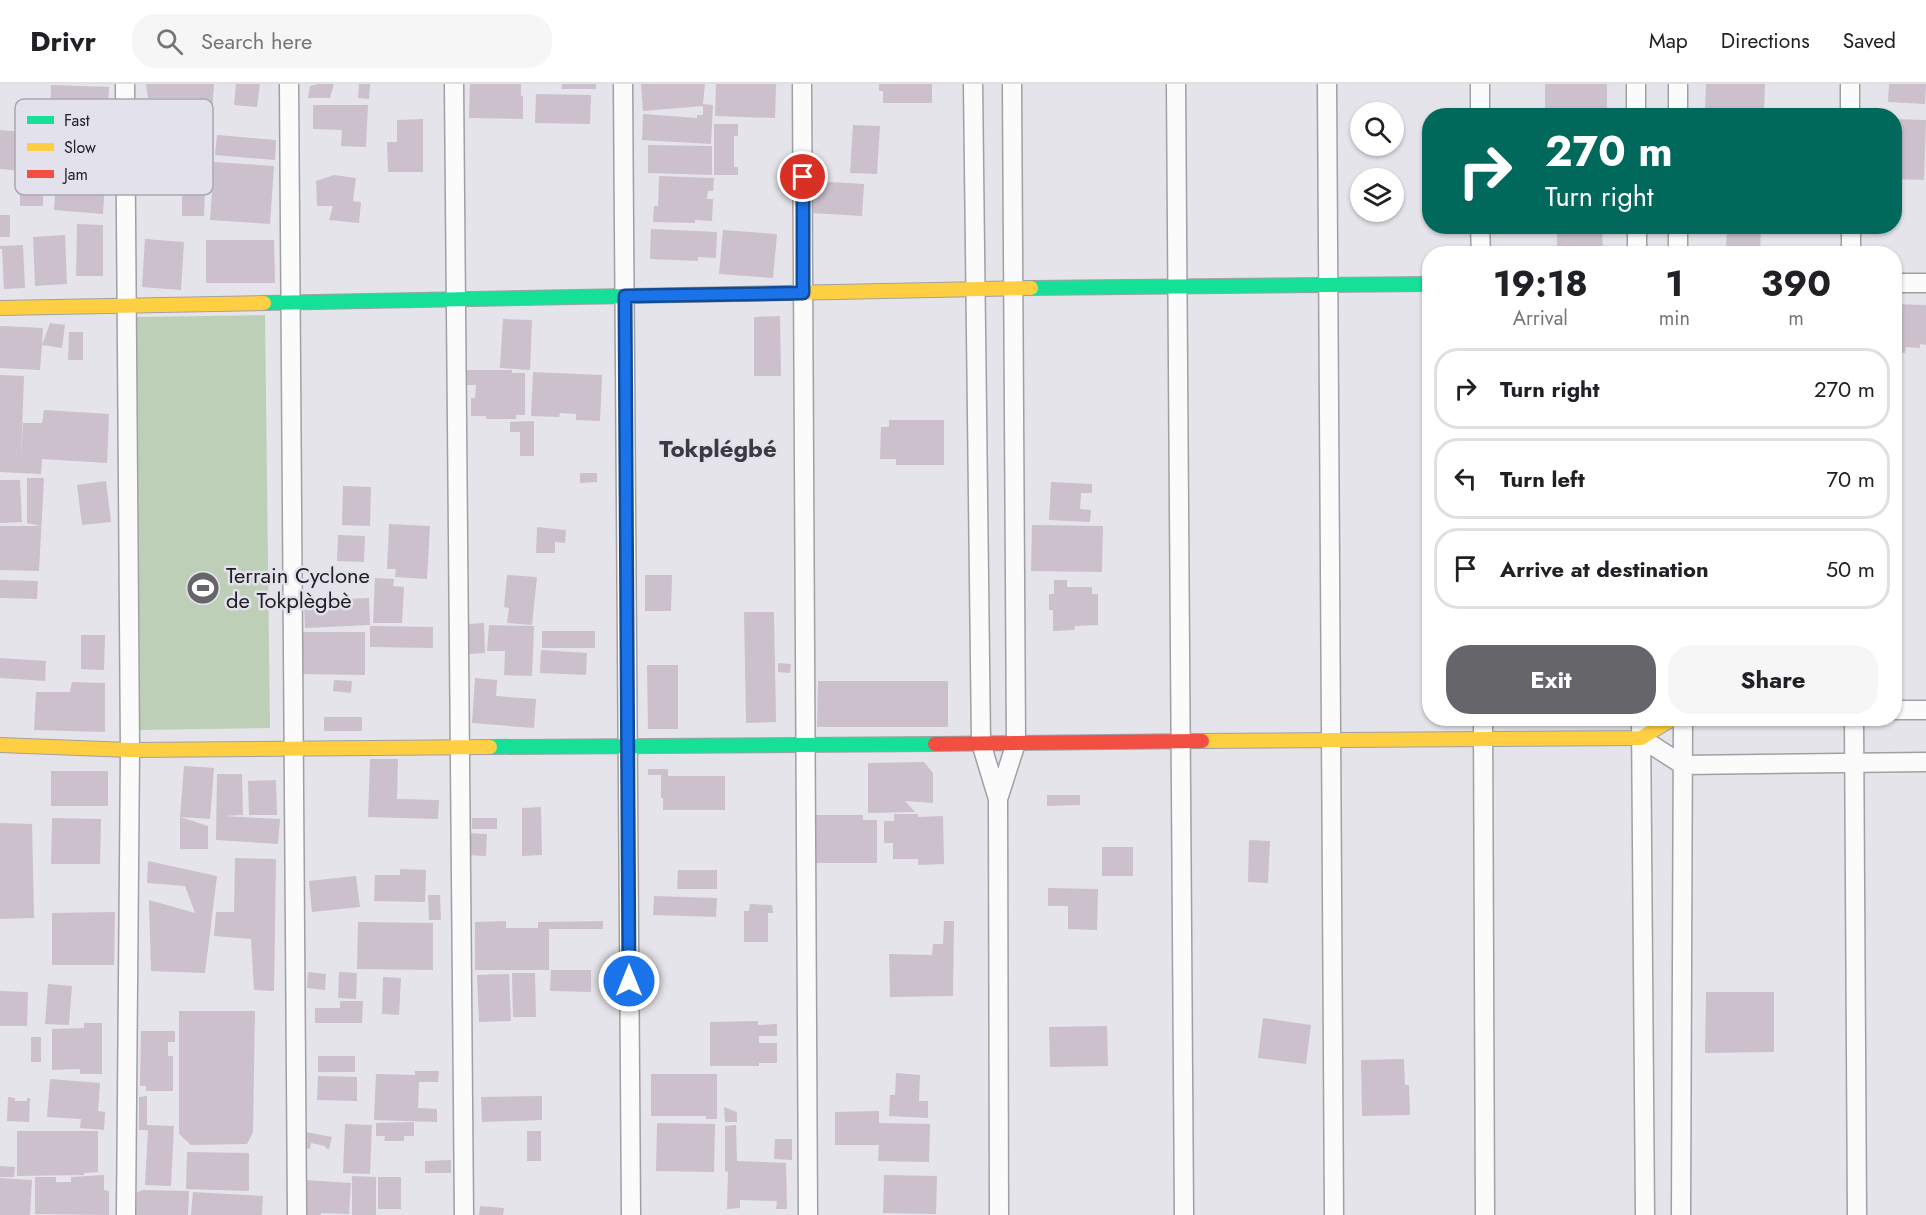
<!DOCTYPE html>
<html lang="en">
<head>
<meta charset="utf-8">
<style>
  :root { --surface:#fff; --page:#f6f6f6; --text:#202124; --muted:#757577; --line:#e0e0e0; --accent:#666569 }
  body { margin:0; font-family:Jost,sans-serif; background:var(--page); color:var(--text); height:100vh; display:flex; flex-direction:column; font-size:22px; white-space:nowrap }
  * { box-sizing:border-box; margin:0 }
  p { font-size:20px; color:var(--muted) }
  .icon { flex:none; width:33px; height:33px; fill:none; stroke:currentColor; stroke-width:2; stroke-linecap:round; stroke-linejoin:round }
  .map { position:relative; flex:1; overflow:hidden }
  .drawer { position:absolute; left:1422px; top:162px; width:480px; height:480px; display:flex; flex-direction:column; background:var(--surface); border-radius:24px; box-shadow:0 2px 4px #0004 }
  .drawer>* { flex:none }
  .top-card { position:absolute; left:1422px; top:24px; width:480px; height:126px; border-radius:24px; box-shadow:0 2px 4px #0004; background:#00695c; color:#fff; overflow:hidden }
  .buttons { position:absolute; left:1350px; top:18px; display:grid; gap:12px }
  .buttons a { display:grid; place-items:center; width:54px; height:54px; border-radius:50%; background:var(--surface); box-shadow:0 2px 4px #0004; font-size:30px }
  .pin { position:absolute; display:grid; place-items:center; width:51px; height:51px; color:#fff; margin:-26px; border:3px solid #fff; border-radius:50%; box-shadow:0 2px 6px #0007 }
  .me { position:absolute; width:66px; margin:-33px; rotate:0deg; stroke-linejoin:round; filter:drop-shadow(0 0 4px #0008) }
  .turn { display:flex; align-items:center; gap:21px; height:126px; padding:0 24px; font-size:27px }
  .turn .icon { width:78px; height:78px; stroke-width:2.5 }
  .turn b { display:block; font-size:42px; line-height:51px }
  .eta { display:flex; justify-content:space-evenly; align-items:center; height:102px; text-align:center }
  .eta b { font-size:36px; font-weight:700; line-height:42px }
  .button { display:flex; gap:12px; margin-top:auto; padding:12px 24px }
  .button a { flex:1; height:69px; border-radius:24px; background:var(--accent); color:#fff; font-size:24px; font-weight:700; line-height:69px; text-align:center }
  .button a+a { background:var(--page); color:var(--text) }
  ul { padding:0; list-style:none }
  li { display:flex; align-items:center; gap:18px; height:81px; margin:0 12px 9px; padding:0 12px; border:3px solid var(--line); border-radius:24px }
  li div { flex:1 }
  li b { display:block; font-size:22px }
  li em { font-style:normal }
  header { display:flex; align-items:center; gap:36px; box-sizing:border-box; height:84px; padding:0 30px; background:var(--surface); border-bottom:2px solid var(--line) }
  header strong { font-size:28px }
  nav { display:flex; gap:33px; margin-inline-start:auto; font-size:21px }
  .search { width:420px; height:54px; background:var(--page); display:flex; align-items:center; gap:15px; box-sizing:border-box; padding:0 21px; border-radius:24px; color:var(--muted); font-size:22px }
  .map>svg:first-child { display:block }
  .green { fill:#becfb8 }
  .building { fill:#cbc0cb }
  .lines { fill:none; stroke-linecap:round; stroke-linejoin:round }
  .street-casing { stroke:#a0a0a4; stroke-width:21 }
  .fast-casing { stroke:#a0a0a4; stroke-width:16 }
  .slow-casing { stroke:#a0a0a4; stroke-width:16 }
  .jam-casing { stroke:#a0a0a4; stroke-width:16 }
  .street { stroke:#fbfbfc; stroke-width:18 }
  .fast { stroke:#16e098; stroke-width:14 }
  .slow { stroke:#ffcf43; stroke-width:14 }
  .jam { stroke:#f24e42; stroke-width:14 }
  .route-casing { stroke:#114b97; stroke-width:15 }
  .route { stroke:#1a73e8; stroke-width:10 }
  .labels { text-anchor:middle; dominant-baseline:central; stroke-width:5; stroke-linejoin:round; paint-order:stroke }
  .poi-label { font-size:22px; fill:#212024; stroke:#e3e2ec; text-anchor:start }
  .neighbourhood-label { font-size:24px; font-weight:bold; fill:#3b3941; stroke:#e3e2ec }
  .key { fill:#e3e2ec; stroke:#a9a8b0; stroke-width:1.5 }
  .key-label { font-size:16px; fill:#212024 }
</style>
</head>
<body>
<header>
<strong>Drivr</strong>
<div class="search"><svg class="icon" aria-label="search" viewBox="0 0 24 24"><circle cx="10" cy="10" r="6"/><path d="M15 15l6 6"/></svg>Search here</div>
<nav><a>Map</a><a>Directions</a><a>Saved</a></nav>
</header>
<div class="map">
<svg width="1926" height="1131" viewBox="0 0 1926 1131">
  <rect width="100%" height="100%" fill="#e5e4ea"/>
  <path class="green" d="M265 231 270 644 140 646 136 233Z"/>
  <path class="building" d="M146 0H214L212 30 205 32 204 50 189 49 188 26 200 25V14H148Z
    M236 0H260L257 23 234 21Z
    M318 0H334L330 14H308L310 2Z
    M359 0H370L369 15 358 14Z
    M470 0H521V12H523V35L469 34Z
    M562 0H596V5H561Z
    M641 0H705L703 20 713 21 711 60 642 56 643 30 697 34V31H703V22L643 27Z
    M716 0H776L775 34 715 32Z
    M879 0H932V19H883V7H879Z
    M1545 0H1607V32H1545Z
    M1706 0H1765L1764 27 1705 26Z
    M1889 0H1926L1925 20 1888 18Z
    M51 1 109 3 107 43 50 41Z
    M536 10 591 11 590 40 535 39Z
    M313 21H368L366 63 341 62 342 46 313 45Z
    M423 35V88H388L387 58H397V36Z
    M1894 35 1926 36 1924 96 1894 95Z
    M714 40H738V52H734V83H738V91H714Z
    M853 41 880 42 877 90 850 89Z
    M0 46 24 48 22 87 0 85Z
    M217 51 276 56 275 76 215 71Z
    M648 61 712 62V91L648 89Z
    M214 78 274 82 270 140 210 136Z
    M334 91 356 94 353 117 361 118 359 139 329 136 333 122H317L316 97Z
    M659 92 714 94 713 107H708L707 115H713L712 137 695 136V139L653 138 654 122H658Z
    M56 94 105 98 103 130 54 126Z
    M812 97 864 100 862 132 810 129Z
    M182 102H205L204 132H182Z
    M20 103H43V122H20Z
    M0 131H10V153H0Z
    M77 140 103 141V192H76Z
    M1727 142H1761L1760 168 1726 167Z
    M1602 144 1603 170H1557V145Z
    M651 145 717 148 716 174 698 173V177L650 175Z
    M723 146 777 150 773 194 719 190Z
    M65 151 67 200 35 202 33 153Z
    M145 155 184 158 181 206 142 203Z
    M206 156H274L275 199H206Z
    M23 161 25 204 4 205 2 165H0V162Z
    M1894 220 1926 221V261L1920 260V264L1906 263 1905 269 1894 268Z
    M780 232 781 292H754V233Z
    M503 235 532 236 530 286 500 284Z
    M50 239 65 241 62 264 42 261 40 286 0 284V242L43 244 42 261Z
    M69 248H83V276H68Z
    M466 286H512V289H525V331H516V335H486V332H471V314H475L476 301H466Z
    M533 288 602 291 600 337 576 336V330L560 329 559 333 531 332Z
    M0 291 24 292 21 375 23 339H42L44 326 109 330 107 379 42 375 41 390 0 388Z
    M889 336H944V381H896V375H880L881 343H889Z
    M534 337V372H520V348H510V338Z
    M580 389H597V398L580 399Z
    M27 394H44L39 487 0 486V442H40L27 439Z
    M0 396H20L22 438 0 439Z
    M106 397 111 438 82 441 77 401Z
    M1051 398 1092 400V409H1081L1080 425 1091 426 1090 438 1049 436Z
    M343 402 371 403 370 442 342 441Z
    M389 440 430 442 427 495 395 493 396 485H387Z
    M1032 441 1103 442 1102 488 1031 487Z
    M537 443 566 446 565 459 555 458V469H536Z
    M338 451 365 452 364 478 337 477Z
    M507 491 537 493 532 541 507 539 509 524 504 523Z
    M645 491H672L671 527H645Z
    M375 494 394 495 393 502 404 503 402 539H373Z
    M0 496 38 497 37 515 0 514Z
    M1054 496H1067V503H1092V510H1098V541L1075 542 1074 546 1053 547V526H1049V510H1054Z
    M369 514 370 541 305 544 304 517Z
    M744 528H774L776 638 746 639Z
    M484 539 485 569 469 570 468 540Z
    M489 541 534 542 532 592 504 591 505 567H487Z
    M370 542 433 543V564L370 563Z
    M542 547H595V564H542Z
    M298 548H365V591L298 590Z
    M81 551H105L104 586 81 585Z
    M541 566 587 569 586 591 540 589Z
    M0 574 46 577 45 597 0 594Z
    M778 579 791 580 790 589 778 588Z
    M647 581H678V645H648Z
    M475 594 497 596 496 612 536 615 534 644 472 639Z
    M334 596 352 597 351 609 333 607Z
    M818 597H948V643H817Z
    M72 598 105 599V648L34 646 36 608H70Z
    M324 633H362V647H324Z
    M370 675H398L397 715 439 716 438 735 368 733Z
    M924 678 933 689V719L905 717 915 728 868 729V679Z
    M184 682 214 684 210 735 180 733 208 742V765H180V733Z
    M648 685H668V692H725V726H663V714H661V691H648Z
    M51 687H108V722H51Z
    M217 690H242L243 731 223 732 280 735 278 760 216 756Z
    M276 696 277 731H249L248 697Z
    M1047 711H1080V721L1047 722Z
    M541 723 542 771 522 772V724Z
    M894 730H918V733L943 732 944 780 918 781V775H893V759H884V737H894Z
    M807 731H863V736H877V779H807V773H815L816 738H807Z
    M52 734 101 735 100 780H51Z
    M472 734H497V745H472Z
    M0 739 32 740 34 834 0 835Z
    M468 749 487 750 486 772 467 771Z
    M1249 756 1270 757 1268 799 1248 798Z
    M1102 763H1133V792H1102Z
    M235 774 276 775 274 907 254 906 251 855 214 852 216 828H234Z
    M148 777 217 792 205 889 151 887 149 816 195 829 185 802 147 799Z
    M400 785 426 786 425 818 374 817 375 791H400Z
    M678 786H717V805H677Z
    M356 792 360 823 312 828 309 797Z
    M1048 804 1098 805 1097 846 1068 845V822H1048Z
    M428 811H440L441 836H429Z
    M654 812 717 814 716 833 653 831Z
    M750 820 772 821 773 829H768V858H744V827H749Z
    M115 828 114 881H52V829Z
    M506 837V844H538V838L603 837V845H549V886H475V838Z
    M944 837H954L953 912 890 913 889 870 932 871 933 860H943Z
    M358 838 433 839V886L357 885Z
    M551 886H591V908L550 907Z
    M308 888 326 890 325 906 307 904Z
    M339 888 357 889 356 915 338 914Z
    M512 889H535L536 933H513Z
    M509 890 511 937 479 938 477 891Z
    M383 893 401 894 399 931 382 930Z
    M48 900 72 902 69 941 45 940Z
    M0 907 28 908 27 942H0Z
    M1706 908H1774V968L1705 969Z
    M340 917H363L362 939H315V924H340Z
    M179 927H255L253 1048 247 1060 191 1061 179 1050Z
    M1263 934 1311 941 1306 980 1258 974Z
    M758 937V941L777 940V952H759V959H777V979H759V982H710V938Z
    M84 939H102V990H80V985L52 986V945L84 944Z
    M1107 942 1108 982 1050 983 1049 943Z
    M141 947H175V958H168V972H173V1007H146V1002H140Z
    M31 953H41V978H31Z
    M318 972H355V988H318Z
    M1404 975 1405 1001H1409L1410 1031 1362 1032 1361 976Z
    M415 987H439L438 998H419L418 1024 437 1025V1038L374 1036 376 990 415 991Z
    M896 989 920 991 919 1017H928V1034L889 1032 890 1011H895Z
    M651 990H717V1035H706V1032H651Z
    M318 992 357 993V1017L317 1016Z
    M50 995 100 999 98 1027 105 1028 104 1046 80 1044 81 1035 47 1033Z
    M147 1012V1041L174 1042 171 1102 145 1101 148 1046H139V1013Z
    M542 1012V1036L482 1038 481 1013Z
    M8 1013 15 1014V1017H27V1014H30L29 1038 7 1037Z
    M724 1023 737 1028V1038H725Z
    M879 1027V1039L930 1040 929 1078 878 1077 879 1061H835V1028Z
    M414 1038V1052H404V1057H384L385 1052H376V1039Z
    M657 1039 715 1040 714 1088 656 1087Z
    M345 1040 372 1041 370 1090 343 1089Z
    M736 1041 737 1077 786 1079 787 1125H776L777 1117 740 1116V1124L727 1125 728 1088 725 1087V1042Z
    M17 1047H98V1088L84 1089V1091L17 1092Z
    M527 1047H541V1077H527Z
    M306 1048 332 1053 329 1065 325 1064V1062L311 1059 310 1065 303 1064Z
    M775 1055H792V1076L774 1075Z
    M187 1068 249 1069V1107L186 1105Z
    M451 1076V1089H425V1077Z
    M0 1082 15 1083 14 1093H0Z
    M104 1091V1106L109 1107V1131L35 1130V1093H56V1098H71V1093Z
    M884 1091 937 1092 936 1130 883 1129Z
    M352 1092 376 1093V1131H352Z
    M378 1093H401V1125H378Z
    M0 1094 32 1096 30 1131H0Z
    M305 1096 351 1099 349 1130 321 1129V1131H304Z
    M143 1106 189 1107 188 1131H136L137 1108Z
    M193 1108 263 1112 262 1131H191Z
    M480 1122 504 1124 503 1131H479Z"/>
  <g class="lines">
    <defs>
      <path id="street" d="M125 0 130 666 126 1131
        M289 0 297 1131
        M454 0 464 1131
        M623 0 631 1131
        M802 0 808 1131
        M973 0 981 659 998 715 999 1131
        M1176 0 1184 1131
        M1327 0 1334 1131
        M1480 0V32
        M1636 0V32
        M1678 0V32
        M1850 0V32
        M1480 142 1481 170
        M1637 142V170
        M1678 142V170
        M1851 142V170
        M1894 199H1926
        M1894 626H1926
        M1483 634 1485 1131
        M1641 634 1645 1131
        M1854 634 1857 1131
        M1641 654 1683 681 1926 678
        M998 715 1016 659 1012 0
        M1681 1131 1683 634"/>
      <path id="fast" d="M1031 204 1430 200
        M264 219 736 210
        M490 663 935 660"/>
      <path id="slow" d="M736 210 1031 204
        M0 224 264 219
        M1202 657 1641 654 1674 634
        M0 661 130 666 490 663"/>
      <path id="jam" d="M935 660 1202 657"/>
    </defs>
    <use href="#street" class="street-casing"/>
    <use href="#fast" class="fast-casing"/>
    <use href="#slow" class="slow-casing"/>
    <use href="#jam" class="jam-casing"/>
    <use href="#street" class="street"/>
    <use href="#fast" class="fast"/>
    <use href="#slow" class="slow"/>
    <use href="#jam" class="jam"/>
  </g>
  <g class="lines">
    <defs>
      <path id="route" d="M629 897 625 212 803 209V93"/>
    </defs>
    <use href="#route" class="route-casing"/>
    <use href="#route" class="route"/>
  </g>
  <defs>
    <symbol id="stadium-disc" viewBox="-11 -11 22 22"><circle r="9.5" fill="#666569" stroke="#e3e2ec"/><path d="M0-5a6.5 5 0 1 0 0 10a6.5 5 0 1 0 0-10ZM-3.5-1.8h7v3.6h-7Z" fill="#fff"/></symbol>
  </defs>
  <g fill-rule="evenodd">
    <use href="#stadium-disc" x="184" y="485" width="38" height="38"/>
  </g>
  <g class="labels">
    <g class="poi-label">
      <text x="226" y="491">Terrain Cyclone<tspan x="226" dy="25">de Tokplègbè</tspan></text>
    </g>
    <g class="neighbourhood-label">
      <text x="718" y="364">Tokplégbé</text>
    </g>
  </g>
  <rect x="15" y="15" width="198" height="96" rx="9" class="key"/>
  <rect x="27" y="32" width="27" height="8" fill="#16e098"/>
  <rect x="27" y="59" width="27" height="8" fill="#ffcf43"/>
  <rect x="27" y="86" width="27" height="8" fill="#f24e42"/>
  <g class="key-label">
    <text x="64" y="42">Fast</text>
    <text x="64" y="69">Slow</text>
    <text x="64" y="96">Jam</text>
  </g>
</svg>
<div class="buttons">
<a><svg class="icon" aria-label="search" viewBox="0 0 24 24"><circle cx="10" cy="10" r="6"/><path d="M15 15l6 6"/></svg></a>
<a><svg class="icon" aria-label="layers" viewBox="0 0 24 24"><path d="M12 4l9 5-9 5-9-5zM3 14l9 5 9-5"/></svg></a>
</div>
<div class="pin" style="left:803px;top:93px;background:#d93025"><svg class="icon" aria-label="arrive" viewBox="0 0 24 24"><path d="M6 21V4h12l-3 4 3 4H6"/></svg></div>
<svg class="me" style="left:629px;top:897px" viewBox="-20 -20 40 40"><circle r="17" fill="#1a73e8" stroke="#fff" stroke-width="3"/><path d="M0-11L8 9 0 5-8 9z" fill="#fff"/></svg>
<div class="top-card">
<div class="turn"><svg class="icon" aria-label="right" viewBox="0 0 24 24"><path d="M7 20v-9h11M14 6l5 5-5 5"/></svg><div><b>270 m</b>Turn right</div></div>
</div>
<section class="drawer">
<div class="eta">
<div><b>19:18</b><p>Arrival</p></div>
<div><b>1</b><p>min</p></div>
<div><b>390</b><p>m</p></div>
</div>
<ul>
<li><svg class="icon" aria-label="right" viewBox="0 0 24 24"><path d="M7 20v-9h11M14 6l5 5-5 5"/></svg><div><b>Turn right</b></div><em>270 m</em></li>
<li><svg class="icon" aria-label="left" viewBox="0 0 24 24"><path d="M17 20v-9H6M10 6l-5 5 5 5"/></svg><div><b>Turn left</b></div><em>70 m</em></li>
<li><svg class="icon" aria-label="arrive" viewBox="0 0 24 24"><path d="M6 21V4h12l-3 4 3 4H6"/></svg><div><b>Arrive at destination</b></div><em>50 m</em></li>
</ul>
<div class="button"><a>Exit</a><a>Share</a></div>
</section>
</div>
</body>
</html>
